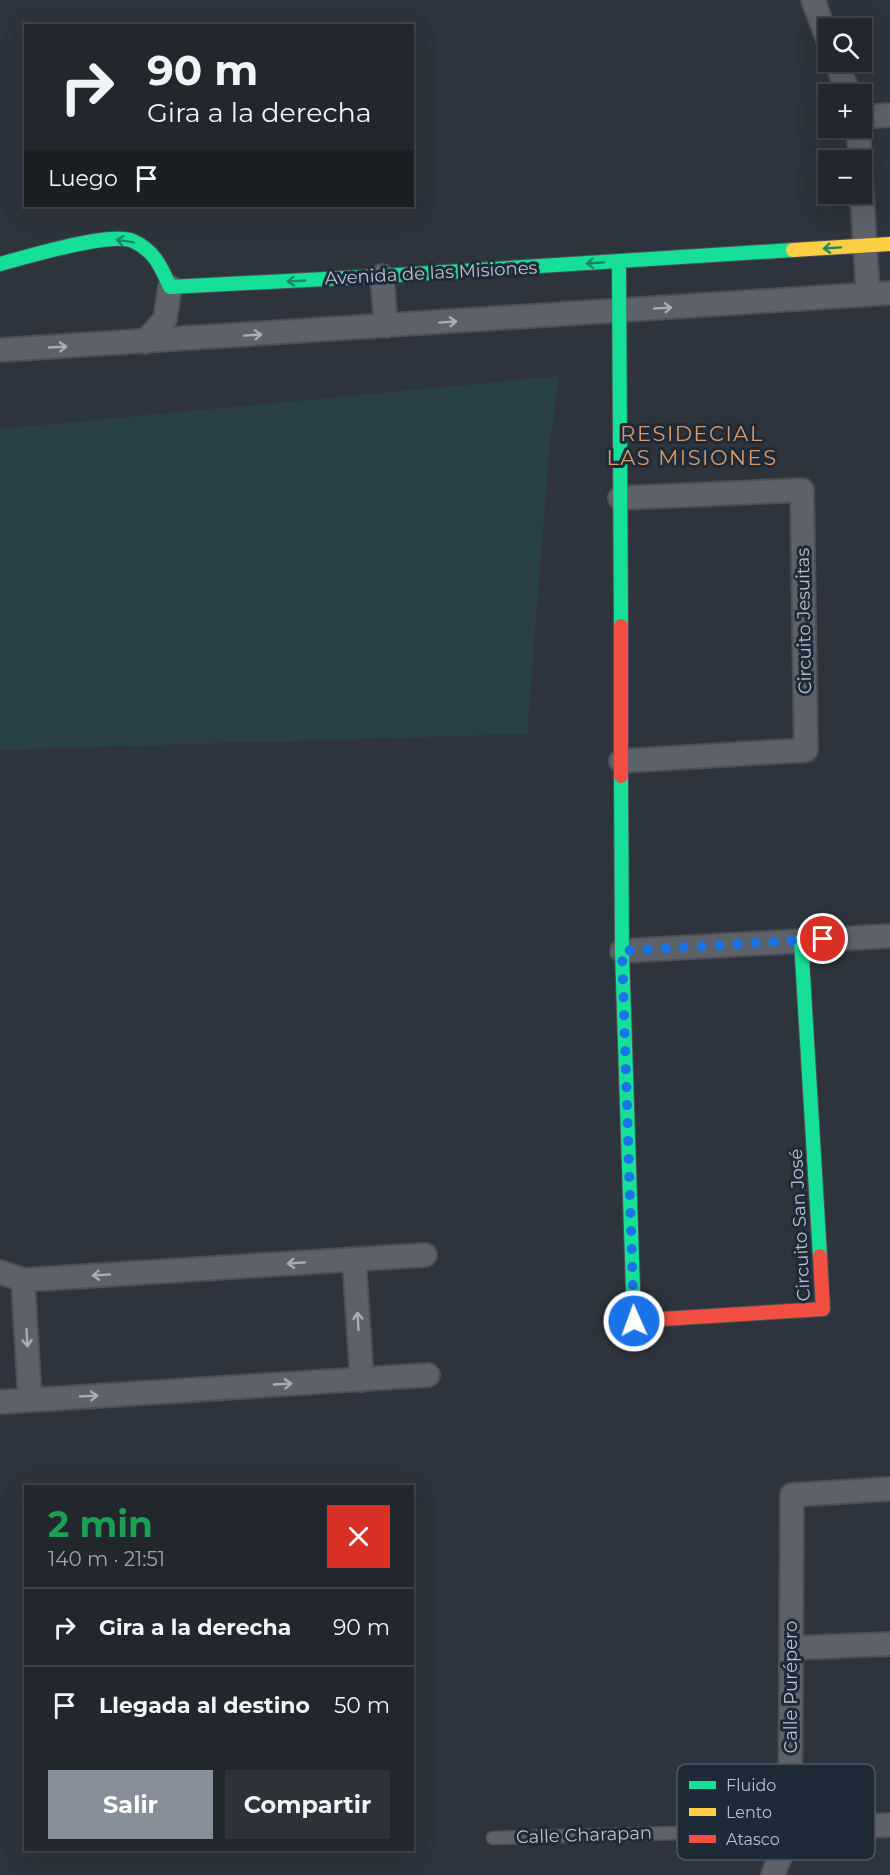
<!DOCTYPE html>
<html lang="es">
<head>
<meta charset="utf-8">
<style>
  :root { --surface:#22272e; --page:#2e333a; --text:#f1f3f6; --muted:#a2a5aa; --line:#3f444a; --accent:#878f9b }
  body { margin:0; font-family:Montserrat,sans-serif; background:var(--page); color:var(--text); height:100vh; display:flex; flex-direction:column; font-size:22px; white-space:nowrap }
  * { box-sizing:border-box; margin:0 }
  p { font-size:20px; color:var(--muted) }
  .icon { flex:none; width:33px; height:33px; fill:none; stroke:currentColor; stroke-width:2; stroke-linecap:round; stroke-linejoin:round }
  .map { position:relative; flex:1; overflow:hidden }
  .side { position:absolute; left:24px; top:1485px; width:390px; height:366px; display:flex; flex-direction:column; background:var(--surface); border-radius:0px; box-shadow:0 6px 24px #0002,0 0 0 2px var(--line) }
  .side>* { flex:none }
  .banner { position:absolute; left:24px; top:24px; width:390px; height:183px; border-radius:0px; box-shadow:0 6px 24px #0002,0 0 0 2px var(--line); background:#22272e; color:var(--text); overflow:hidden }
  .fabs { position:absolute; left:818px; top:18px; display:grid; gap:12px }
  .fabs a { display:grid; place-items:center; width:54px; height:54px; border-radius:0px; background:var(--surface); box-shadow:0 6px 24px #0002,0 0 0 2px var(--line); font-size:30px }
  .pin { position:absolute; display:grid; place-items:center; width:51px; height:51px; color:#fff; margin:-26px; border:3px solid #fff; border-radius:50%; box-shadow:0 2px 6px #0007 }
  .me { position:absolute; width:66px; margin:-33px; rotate:358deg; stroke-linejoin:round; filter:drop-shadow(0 0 4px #0008) }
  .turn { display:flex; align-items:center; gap:21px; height:126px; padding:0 24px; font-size:27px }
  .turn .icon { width:78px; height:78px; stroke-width:2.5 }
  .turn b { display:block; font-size:42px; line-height:51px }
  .then { display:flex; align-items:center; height:57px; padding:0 24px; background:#0003; gap:12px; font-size:22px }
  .round { display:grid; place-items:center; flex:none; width:63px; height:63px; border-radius:0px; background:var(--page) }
  .head { display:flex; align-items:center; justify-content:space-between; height:102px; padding:0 24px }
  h1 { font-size:36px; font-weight:700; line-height:45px; color:#1e9e55 }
  .cta { display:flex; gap:12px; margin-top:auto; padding:12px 24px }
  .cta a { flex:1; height:69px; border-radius:0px; background:var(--accent); color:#fff; font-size:24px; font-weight:700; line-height:69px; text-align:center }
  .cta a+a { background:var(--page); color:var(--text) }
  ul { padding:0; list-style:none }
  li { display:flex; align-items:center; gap:18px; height:78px; padding:0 24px; border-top:2px solid var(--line) }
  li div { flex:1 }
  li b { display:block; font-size:22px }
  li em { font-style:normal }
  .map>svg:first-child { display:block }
  .green { fill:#294044 }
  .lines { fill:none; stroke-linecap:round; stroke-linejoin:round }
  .lane-casing { stroke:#4c5057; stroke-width:15 }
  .street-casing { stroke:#4c5057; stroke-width:26 }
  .fast-casing { stroke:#4c5057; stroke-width:16 }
  .slow-casing { stroke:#4c5057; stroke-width:16 }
  .jam-casing { stroke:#4c5057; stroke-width:16 }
  .lane { stroke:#5d626a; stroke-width:12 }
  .street { stroke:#5d626a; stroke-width:22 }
  .fast { stroke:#16e098; stroke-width:14 }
  .slow { stroke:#ffcf43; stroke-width:14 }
  .jam { stroke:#f24e42; stroke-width:14 }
  .oneway { stroke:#1a8568 }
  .oneway2 { stroke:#a6adb9 }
  .route { stroke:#1a73e8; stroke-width:10; stroke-dasharray:0 18 }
  .labels { text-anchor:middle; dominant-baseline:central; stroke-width:6; stroke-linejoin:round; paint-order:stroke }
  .street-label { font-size:18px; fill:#b8c0cd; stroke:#1f2a39 }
  .quarter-label { font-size:21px; letter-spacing:1.5px; fill:#db9865; stroke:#1f2a39 }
  .key { fill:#1f2a39; stroke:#4d5765; stroke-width:1.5 }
  .key-label { font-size:16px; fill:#b8c0cd }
</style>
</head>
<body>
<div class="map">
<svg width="890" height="1875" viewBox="0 0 890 1875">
  <rect width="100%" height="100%" fill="#2d343d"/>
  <path class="green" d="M559 376 550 443 527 734 0 750V429Z"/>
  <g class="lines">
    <defs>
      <path id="lane" d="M493 1838 790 1830"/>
      <path id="street" d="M813 0 828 40
        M836 62 849 94
        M861 117 890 115
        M858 128 860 160
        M861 180 868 294
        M382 276 386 326
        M145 342 165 319 170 287
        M0 350 890 293
        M620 498 802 490 806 750 621 761
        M622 951 890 936
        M354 1259 362 1380
        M0 1272 23 1280 425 1255
        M23 1280 30 1400
        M0 1402 428 1375
        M791 1648 890 1644
        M790 1830 890 1825
        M773 1875 790 1830 792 1495 890 1489"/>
      <path id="fast" d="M619 262 621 626
        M0 264C26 257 112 231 133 241 155 251 161 267 170 287L382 276 793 250
        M621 776 622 951 634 1321 646 1320
        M801 941 820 1256"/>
      <path id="slow" d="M793 250 890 244"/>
      <path id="jam" d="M621 626V776
        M646 1320 823 1309 820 1256"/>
    </defs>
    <use href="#lane" class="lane-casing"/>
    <use href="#street" class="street-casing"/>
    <use href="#fast" class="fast-casing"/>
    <use href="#slow" class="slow-casing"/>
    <use href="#jam" class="jam-casing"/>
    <use href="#lane" class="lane"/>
    <use href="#street" class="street"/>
    <use href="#fast" class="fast"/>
    <use href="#slow" class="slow"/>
    <use href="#jam" class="jam"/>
  </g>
  <defs><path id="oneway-shaft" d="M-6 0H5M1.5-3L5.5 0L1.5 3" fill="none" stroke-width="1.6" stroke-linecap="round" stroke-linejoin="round" transform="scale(1.5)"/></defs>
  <g class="oneway">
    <use href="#oneway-shaft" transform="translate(125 241) rotate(-171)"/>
    <use href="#oneway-shaft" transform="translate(832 248) rotate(176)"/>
    <use href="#oneway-shaft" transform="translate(595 263) rotate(176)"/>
    <use href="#oneway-shaft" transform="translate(296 281) rotate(177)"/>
  </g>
  <g class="oneway2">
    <use href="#oneway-shaft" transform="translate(663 308) rotate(-4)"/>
    <use href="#oneway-shaft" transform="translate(448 322) rotate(-4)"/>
    <use href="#oneway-shaft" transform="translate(253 335) rotate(-4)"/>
    <use href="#oneway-shaft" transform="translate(58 347) rotate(-3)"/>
    <use href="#oneway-shaft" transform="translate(296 1263) rotate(176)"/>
    <use href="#oneway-shaft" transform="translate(101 1275) rotate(176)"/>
    <use href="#oneway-shaft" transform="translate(358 1321) rotate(-93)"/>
    <use href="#oneway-shaft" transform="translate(27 1338) rotate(87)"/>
    <use href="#oneway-shaft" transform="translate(283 1384) rotate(-3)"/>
    <use href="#oneway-shaft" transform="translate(89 1396) rotate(-3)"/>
  </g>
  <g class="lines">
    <path class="route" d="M634 1321 622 951 823 939"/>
  </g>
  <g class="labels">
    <g class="street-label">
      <text transform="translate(431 273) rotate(-3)">Avenida de las Misiones</text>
      <text transform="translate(804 621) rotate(-91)">Circuito Jesuitas</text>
      <text transform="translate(800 1225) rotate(-93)">Circuito San José</text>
      <text transform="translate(791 1687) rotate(-90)">Calle Purépero</text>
      <text transform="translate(584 1835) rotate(-2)">Calle Charapan</text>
    </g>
    <g class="quarter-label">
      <text x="692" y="433">RESIDECIAL<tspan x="692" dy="24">LAS MISIONES</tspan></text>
    </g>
  </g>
  <rect x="677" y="1764" width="198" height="96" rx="9" class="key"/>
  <rect x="689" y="1781" width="27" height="8" fill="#16e098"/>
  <rect x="689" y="1808" width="27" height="8" fill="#ffcf43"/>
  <rect x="689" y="1835" width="27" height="8" fill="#f24e42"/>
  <g class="key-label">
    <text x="726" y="1791">Fluido</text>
    <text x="726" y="1818">Lento</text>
    <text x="726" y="1845">Atasco</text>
  </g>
</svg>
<div class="fabs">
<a><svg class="icon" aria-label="search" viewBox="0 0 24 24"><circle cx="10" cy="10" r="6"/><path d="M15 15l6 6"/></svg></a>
<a>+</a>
<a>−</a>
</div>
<div class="pin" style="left:823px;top:939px;background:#d93025"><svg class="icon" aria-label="arrive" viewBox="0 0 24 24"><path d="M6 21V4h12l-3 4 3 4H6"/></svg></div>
<svg class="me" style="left:634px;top:1321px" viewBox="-20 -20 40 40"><circle r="17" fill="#1a73e8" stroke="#fff" stroke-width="3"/><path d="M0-11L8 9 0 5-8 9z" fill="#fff"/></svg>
<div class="banner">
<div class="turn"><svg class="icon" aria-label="right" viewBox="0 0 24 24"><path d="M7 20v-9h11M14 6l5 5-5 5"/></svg><div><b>90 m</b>Gira a la derecha</div></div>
<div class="then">Luego<svg class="icon" aria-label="arrive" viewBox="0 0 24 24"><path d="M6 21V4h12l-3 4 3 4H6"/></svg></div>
</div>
<section class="side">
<div class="head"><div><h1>2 min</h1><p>140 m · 21:51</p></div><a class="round" style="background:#d93025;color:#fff"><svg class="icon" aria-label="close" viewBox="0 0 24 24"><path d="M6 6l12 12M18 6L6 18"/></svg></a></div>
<ul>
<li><svg class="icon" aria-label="right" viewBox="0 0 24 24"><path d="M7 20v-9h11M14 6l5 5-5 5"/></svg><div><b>Gira a la derecha</b></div><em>90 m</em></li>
<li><svg class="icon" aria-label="arrive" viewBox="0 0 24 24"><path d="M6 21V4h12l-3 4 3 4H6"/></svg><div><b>Llegada al destino</b></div><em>50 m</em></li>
</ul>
<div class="cta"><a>Salir</a><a>Compartir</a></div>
</section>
</div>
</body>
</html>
